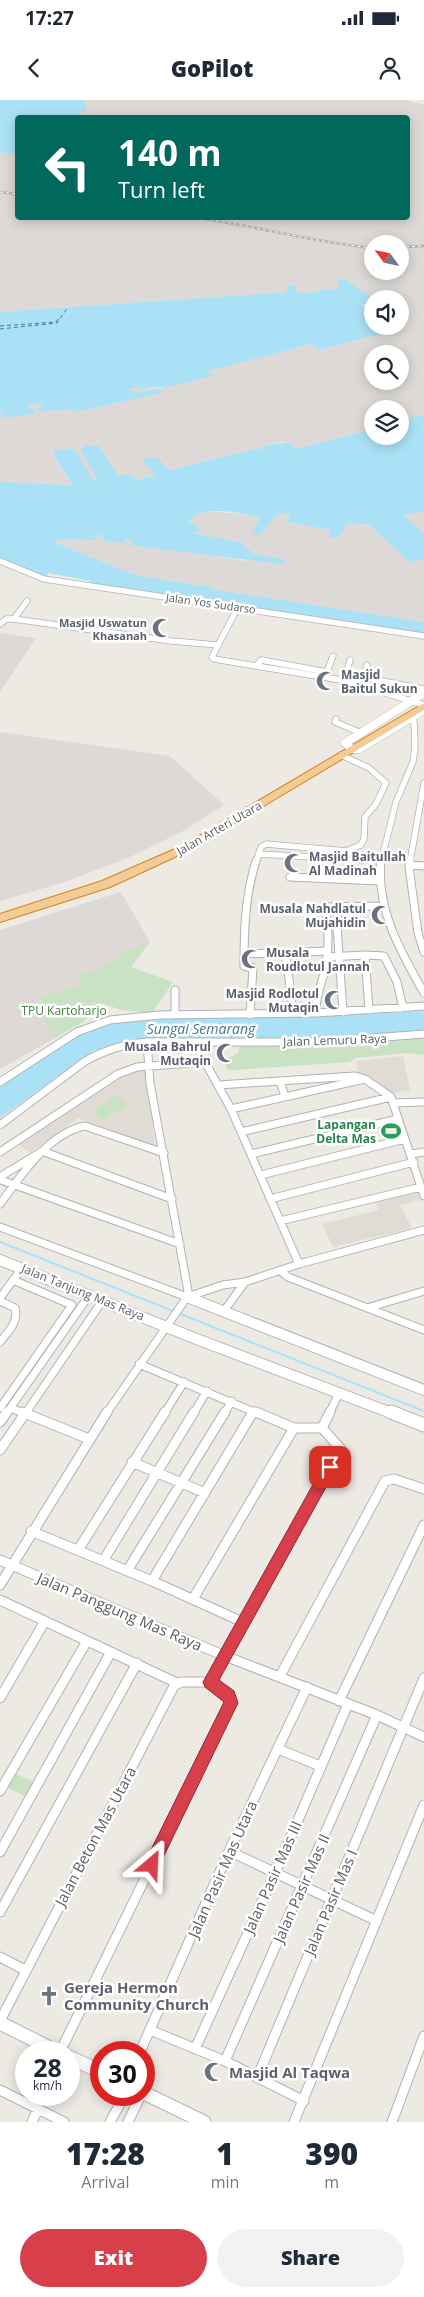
<!DOCTYPE html>
<html lang="en">
<head>
<meta charset="utf-8">
<style>
  :root { --surface:#fff; --page:#f2f2f3; --text:#1f2937; --muted:#747a83; --accent:#d83f4b }
  body { margin:0; font-family:"Open Sans",sans-serif; background:var(--page); color:var(--text); height:100vh; display:flex; flex-direction:column; font-size:19px; white-space:nowrap }
  * { box-sizing:border-box; margin:0 }
  p { font-size:16px; color:var(--muted) }
  .icon { flex:none; width:28px; height:28px; fill:none; stroke:currentColor; stroke-width:2; stroke-linecap:round; stroke-linejoin:round }
  .map { position:relative; height:2022px; overflow:hidden }
  .panel { display:flex; flex-direction:column; background:var(--surface); flex:1 }
  .panel>* { flex:none }
  .banner { position:absolute; left:15px; top:15px; width:395px; height:105px; border-radius:5px; box-shadow:0 2px 12px #0003; background:#00695c; color:#fff; overflow:hidden }
  .needle { width:32px; rotate:303deg }
  .tools { position:absolute; left:364px; top:135px; display:grid; gap:10px }
  .tools a { display:grid; place-items:center; width:45px; height:45px; border-radius:50%; background:var(--surface); box-shadow:0 2px 12px #0003; font-size:25px }
  .speed { position:absolute; left:15px; top:1941px; display:flex; gap:10px; font-size:25px; font-weight:700; text-align:center }
  .speed>* { display:grid; place-content:center; width:65px; height:65px; border-radius:50%; background:var(--surface); box-shadow:0 2px 12px #0003; line-height:1 }
  .speed small { font-size:12px; font-weight:400 }
  .speed .limit { border:8px solid #d22; background:#fff; color:#111 }
  .pin { position:absolute; display:grid; place-items:center; width:42px; height:42px; color:#fff; margin:-21px; border-radius:10px; box-shadow:0 2px 8px #0006 }
  .me { position:absolute; width:55px; margin:-28px; rotate:26deg; stroke-linejoin:round; filter:drop-shadow(0 0 4px #0008) }
  .turn { display:flex; align-items:center; gap:18px; height:105px; padding:0 20px; font-size:22px }
  .turn .icon { width:65px; height:65px; stroke-width:2.5 }
  .turn b { display:block; font-size:35px; line-height:42px }
  .eta { display:flex; justify-content:space-evenly; align-items:center; height:85px; text-align:center }
  .eta b { font-size:30px; font-weight:800; line-height:35px }
  .action { display:flex; gap:10px; margin-top:auto; padding:10px 20px }
  .action a { flex:1; height:58px; border-radius:30px; background:var(--accent); color:#fff; font-size:20px; font-weight:800; line-height:58px; text-align:center }
  .action a+a { background:var(--page); color:var(--text) }
  .status { display:flex; justify-content:space-between; align-items:center; height:35px; padding:0 25px; background:var(--surface); direction:ltr }
  .status svg { height:14px; fill:currentColor }
  header { display:flex; justify-content:space-between; align-items:center; height:65px; padding:0 20px; background:var(--surface); font-size:22px; font-weight:800 }
  .map>svg:first-child { display:block }
  .industrial { fill:#dcd9d6; fill-rule:evenodd }
  .education { fill:#e0dbd5 }
  .green { fill:#c8e2c3 }
  .water { fill:#abe1f6 }
  .lines { fill:none; stroke-linecap:round; stroke-linejoin:round }
  .stream { stroke:#abe1f6; stroke-width:2 }
  .ferry { stroke:#437896; stroke-width:1; stroke-dasharray:4 3; stroke-linecap:butt }
  .street-far2-casing { stroke:#afb2b5; stroke-width:7 }
  .street-far1-casing { stroke:#afb2b5; stroke-width:9 }
  .street-casing { stroke:#afb2b5; stroke-width:11 }
  .secondary-far2-casing { stroke:#b1b4b8; stroke-width:9 }
  .secondary-far1-casing { stroke:#b1b4b8; stroke-width:12 }
  .secondary-casing { stroke:#b1b4b8; stroke-width:15 }
  .highway-casing { stroke:#db7f16; stroke-width:2 }
  .street-far2 { stroke:#fff; stroke-width:5.5 }
  .street-far1 { stroke:#fff; stroke-width:7 }
  .street { stroke:#fff; stroke-width:9 }
  .secondary-far2 { stroke:#fff; stroke-width:8 }
  .secondary-far1 { stroke:#fff; stroke-width:10 }
  .secondary { stroke:#fff; stroke-width:13 }
  .highway { fill:#f2cc96; fill-rule:evenodd }
  .rail-casing { stroke:#b2b3b3; stroke-width:2.5 }
  .rail { stroke:#fff; stroke-width:1; stroke-dasharray:3; stroke-linecap:butt }
  .route { fill:#d83f4b; stroke:#8c2931 }
  .labels { text-anchor:middle; dominant-baseline:central; stroke-width:5; stroke-linejoin:round; paint-order:stroke }
  .far-street-label { font-size:11px; fill:#5c6063; stroke:#fff }
  .far-worship-label { font-size:11px; font-weight:bold; fill:#5b616d; stroke:#fff; text-anchor:end }
  .worship-label { font-size:12px; font-weight:bold; fill:#5b616d; stroke:#fff; text-anchor:start }
  .street-label { font-size:12px; fill:#5c6063; stroke:#fff }
  .park-label { font-size:12px; fill:#45813d; stroke:#fff }
  .leisure-label { font-size:12px; font-weight:bold; fill:#27864d; stroke:#fff; text-anchor:end }
  .water-label { font-size:14px; font-style:italic; fill:#437896; stroke:#fff }
  .near-street-label { font-size:15px; fill:#5c6063; stroke:#fff }
  .near-worship-label { font-size:15px; font-weight:bold; fill:#5b616d; stroke:#fff; text-anchor:start }
</style>
</head>
<body>
<div class="status"><b>17:27</b><svg viewBox="0 0 49 12"><path d="M0 12V9h3v3zM5 12V6h3v6zM10 12V3h3v9zM15 12V0h3v12zM26 1h20v11H26zM47 4h2v5h-2z"/></svg></div>
<header><svg class="icon" aria-label="back" viewBox="0 0 24 24"><path d="M15 5l-7 7 7 7"/></svg>GoPilot<svg class="icon" aria-label="person" viewBox="0 0 24 24"><circle cx="12" cy="8" r="4"/><path d="M4 21q1-7 8-7t8 7"/></svg></header>
<div class="map">
<svg width="424" height="2022" viewBox="0 0 424 2022">
  <rect width="100%" height="100%" fill="#edeae4"/>
  <path class="industrial" d="M84 0H407L424 5V315L400 321V309H372V329L296 349 288 342H282L263 346 265 350H263L259 348 168 370 142 360 157 376 150 378 149 376H144L142 378 143 379 137 381 118 375 99 346V381L94 382 73 348 52 353 73 385 0 382V318H2L0 308 32 309H28V305L41 303 43 307 40 312 73 309 75 312 117 303 163 293 157 289 136 293 127 288 139 286 138 290 166 287 165 285 212 276 207 271 312 244 319 250 368 238 398 229 396 226H400V199H373L345 179 340 189 318 190V192L298 193 294 185 287 186V192L0 212V52L17 54 18 118H408V18L78 17 85 8ZM372 144H400V171H372ZM372 254H400V281H372Z
    M207 411 251 415 260 418 267 424 277 413 292 415 288 422 332 430 329 434 336 437H338L348 423 370 425 409 462 424 459V522L210 489V487L135 475 54 442 60 439 96 440 94 437 95 435 104 436 99 440 125 443 124 439H134L129 445 191 452 246 461 248 459 280 464 286 460 251 453 242 448 245 443 193 433 197 432 198 427 189 421 193 416Z
    M420 411H424V434L404 415Z
    M0 533 36 538 0 592Z
    M0 632 170 656 224 705 183 731 130 757 65 782 0 801Z
    M121 792 150 842 129 850 99 869 79 874 84 884 41 896 39 911 55 938 0 969V830Z"/>
  <path class="education" d="M403 956 410 990 394 993 358 973 356 961Z
    M146 968 155 1047 78 1018 30 1053 17 1043 51 1019 130 971Z
    M416 1092 420 1100 400 1105 412 1128 333 1147 322 1124 379 1110 375 1101Z"/>
  <path class="green" d="M150 842 131 867 173 882 152 913 122 910 100 903 83 922 55 938 39 911 41 896 83 884 79 874 99 869 129 850Z
    M424 938V955L408 953 355 958 350 962 233 970H227L224 961 239 952V945L358 944Z
    M116 995 127 1005 103 1020 92 1011Z
    M16 1674 34 1682 25 1696 8 1688Z"/>
  <path class="water" d="M0 0H84L86 8 78 17 18 18 17 54 0 52Z
    M345 179 373 199 372 202 369 203 370 205 361 204 368 210 372 207V212H370H372V226H396L398 230 319 250 312 244 207 271 212 276 169 287V284L166 285 168 287H156L138 290 139 286 128 289 136 293 157 289 162 290 163 293 75 312 73 309 40 312 38 308 42 307 41 303 28 305V308L35 310V313L6 318 1 308 2 318H0V212L287 192V186L294 185 298 193 318 192V190L340 189 337 180Z
    M424 315V411L404 415 424 434V459L409 462 370 425 348 423 338 438H331L329 434 331 430 287 422 291 415 278 413 260 435 252 433 260 418C243 413 201 404 189 421L199 428V431L193 433 245 443 242 448 250 450 252 453 286 460 284 463 280 464 129 445 133 439H124L126 443 99 440 104 436 95 435 94 437 97 438 96 440 60 439 54 442 135 475 210 487V489L424 522V534L66 480 89 483 91 481 48 473 47 476 58 478H51L0 459V382L73 385 52 352 73 348 94 381H99L80 349 87 345 99 346 118 375H132L137 381 143 379 140 377 150 376V378L156 376 142 360 157 357 169 370 259 348 263 350V346L288 342 296 349 372 329V336H400V321Z
    M424 911V931L291 941 154 938 121 942 93 951 0 1018V985L85 929 130 918 339 915Z"/>
  <g class="lines">
    <path class="stream" d="M0 1142 173 1211
      M178 1213 424 1311"/>
    <path class="ferry" d="M0 226 56 222 60 217
      M0 229 57 223 68 207"/>
    <defs>
      <path id="street-far2" d="M0 461 44 479 424 536
        M27 501 14 519 171 541 218 545
        M238 507 212 557 214 559 347 581 424 605
        M0 524 6 519H14
        M350 560 346 574 424 589
        M257 565 261 560 327 572
        M326 574 333 556
        M363 577 367 565
        M336 619 335 622 359 632
        M260 754 381 761
        M256 762 261 747 266 744 346 751 361 745 364 739 365 717 376 704 386 683 369 668 341 655
        M381 762 396 702 413 662 415 648 414 622 411 618
        M410 762 424 683"/>
      <path id="street-far1" d="M381 761C376 810 401 852 424 893
        M410 761 409 767 418 833 424 852
        M409 765 424 766
        M290 777 380 781
        M338 808 337 826 343 912
        M286 853 293 913
        M244 854 327 851
        M365 855 384 856 397 882 403 908
        M327 857 365 855 369 910
        M175 890V915
        M316 913C315 898 321 885 325 870 329 850 329 828 325 807L384 806
        M250 915 253 868 244 866C244 830 245 796 256 761
        M0 982 77 932 110 920 160 915 316 913 424 906
        M219 985 280 981
        M285 997 280 981 355 976 365 979
        M393 1003 424 1002
        M231 1009 365 979 391 997 424 1096
        M0 1025 84 962C104 950 123 944 147 942H321L424 934
        M241 1032 391 997
        M42 1051 172 1099
        M0 1052 118 974 137 967 205 962 231 1009 299 1164
        M41 1052 3 1075 1 1080 180 1144
        M251 1054 398 1019
        M411 1054 424 1052
        M261 1075 405 1039
        M270 1099 414 1062
        M0 1104C21 1076 48 1033 85 1026L164 1053
        M280 1121 421 1087
        M0 1127 187 1197
        M281 1171 288 1177 424 1230
        M187 1197 223 1185 245 1182
        M0 1198 22 1168
        M0 1201 15 1208C19 1222 8 1232 0 1242
        M367 1208 424 1191
        M224 1211 245 1182 299 1164 424 1130
        M139 1264 259 1314
        M0 1308 72 1205 13 1180
        M11 1308 25 1314
        M6 1314 90 1194
        M25 1314 103 1200
        M106 1314 187 1197 188 1191 150 983 147 942
        M164 1314 184 1282
        M193 1314 207 1291
        M224 1314 232 1301
        M252 1314 254 1311
        M329 1314 339 1293"/>
      <path id="street" d="M22 1312 89 1339
        M0 1322 7 1312
        M322 1328 330 1312
        M0 1350 26 1312
        M132 1362 205 1393
        M31 1431 152 1481 245 1523
        M78 1450 165 1312
        M0 1460 225 1556 377 1615 424 1637
        M103 1461 194 1312
        M127 1471 225 1312
        M152 1481 253 1312
        M0 1485 107 1312
        M193 1499 294 1328
        M0 1500 177 1583
        M280 1576 385 1381 394 1379 424 1389
        M0 1598 45 1521
        M339 1601 424 1425
        M278 1649 320 1666
        M0 1691 87 1541
        M229 1751 377 1821
        M0 1752 111 1552
        M0 1812 137 1563
        M0 1857 25 1870
        M0 1921 174 1586 181 1582H210
        M150 1930 225 1961 304 2001
        M195 1949 276 1771 348 1604
        M60 1952 231 1603 229 1596 210 1582 245 1523 340 1348 322 1328H294L256 1312
        M140 1952 229 1751 307 1587
        M225 1961 377 1615
        M257 1978 424 1578
        M0 1990 64 2022
        M32 2022 38 2009
        M110 2022 125 1995
        M128 2022 141 1995
        M294 2022 424 1705
        M392 2022 424 1936"/>
      <path id="secondary-far2" d="M424 593 345 643 352 649H359L424 610"/>
      <path id="secondary-far1" d="M0 1160 194 1238 394 1314
        M187 1197 424 1290"/>
      <path id="secondary" d="M391 1312 424 1325
        M0 1923 58 1952
        M69 1957 101 1972
        M144 1993 204 2022"/>
      <path id="highway" d="M424 603V610L190 750 110 787 0 822V814L102 781 182 746Z"/>
    </defs>
    <use href="#street-far2" class="street-far2-casing"/>
    <use href="#street-far1" class="street-far1-casing"/>
    <use href="#street" class="street-casing"/>
    <use href="#secondary-far2" class="secondary-far2-casing"/>
    <use href="#secondary-far1" class="secondary-far1-casing"/>
    <use href="#secondary" class="secondary-casing"/>
    <use href="#highway" class="highway-casing"/>
    <use href="#street-far2" class="street-far2"/>
    <use href="#street-far1" class="street-far1"/>
    <use href="#street" class="street"/>
    <use href="#secondary-far2" class="secondary-far2"/>
    <use href="#secondary-far1" class="secondary-far1"/>
    <use href="#secondary" class="secondary"/>
    <use href="#highway" class="highway"/>
    <defs>
      <path id="rail" d="M0 92 18 94
        M198 118C257 126 313 142 372 148
        M400 147 424 146"/>
    </defs>
    <use href="#rail" class="rail-casing"/>
    <use href="#rail" class="rail"/>
  </g>
  <path class="route" d="M330 1362 335 1363 336 1367 335 1371 219 1580 234 1591 238 1603 157 1770 152 1772 146 1770 144 1765 146 1760 224 1602 205 1587 203 1582 325 1363Z"/>
  <defs>
    <symbol id="mosque-bare" viewBox="-9 -9 18 18"><path d="M3.5-4.9A6 6 0 1 0 3.5 4.9A5 5 0 1 1 3.5-4.9Z" fill="#6b7280" stroke="#fff" stroke-width="2.5" paint-order="stroke"/></symbol>
    <symbol id="stadium-bare" viewBox="-9 -9 18 18"><path d="M0-5a6.5 5 0 1 0 0 10a6.5 5 0 1 0 0-10ZM-3.5-1.8h7v3.6h-7Z" fill="#2e9e5b" stroke="#fff" stroke-width="2.5" paint-order="stroke"/></symbol>
    <symbol id="church-bare" viewBox="-9 -9 18 18"><path d="M-1.2-6h2.4v3.5h3.3v2.4h-3.3V6h-2.4V-.1h-3.3v-2.4h3.3Z" fill="#6b7280" stroke="#fff" stroke-width="2.5" paint-order="stroke"/></symbol>
  </defs>
  <g fill-rule="evenodd">
    <use href="#mosque-bare" x="148" y="514" width="28" height="28"/>
    <use href="#mosque-bare" x="312" y="567" width="28" height="28"/>
    <use href="#mosque-bare" x="280" y="749" width="28" height="28"/>
    <use href="#mosque-bare" x="367" y="801" width="28" height="28"/>
    <use href="#mosque-bare" x="237" y="845" width="28" height="28"/>
    <use href="#mosque-bare" x="320" y="886" width="28" height="28"/>
    <use href="#mosque-bare" x="212" y="939" width="28" height="28"/>
    <use href="#stadium-bare" x="377" y="1017" width="28" height="28"/>
    <use href="#church-bare" x="35" y="1882" width="28" height="28"/>
    <use href="#mosque-bare" x="200" y="1958" width="28" height="28"/>
  </g>
  <g class="labels">
    <g class="far-street-label">
      <text transform="translate(211 503) rotate(8)">Jalan Yos Sudarso</text>
    </g>
    <g class="far-worship-label">
      <text x="147" y="522">Masjid Uswatun<tspan x="147" dy="13">Khasanah</tspan></text>
    </g>
    <g class="worship-label">
      <text x="341" y="574">Masjid<tspan x="341" dy="14">Baitul Sukun</tspan></text>
      <text x="309" y="756">Masjid Baitullah<tspan x="309" dy="14">Al Madinah</tspan></text>
      <text x="366" y="808" text-anchor="end">Musala Nahdlatul<tspan x="366" dy="14">Mujahidin</tspan></text>
      <text x="266" y="852">Musala<tspan x="266" dy="14">Roudlotul Jannah</tspan></text>
      <text x="319" y="893" text-anchor="end">Masjid Rodlotul<tspan x="319" dy="14">Mutaqin</tspan></text>
      <text x="211" y="946" text-anchor="end">Musala Bahrul<tspan x="211" dy="14">Mutaqin</tspan></text>
    </g>
    <g class="street-label">
      <text transform="translate(219 728) rotate(-30)">Jalan Arteri Utara</text>
      <text transform="translate(335 940) rotate(-2)">Jalan Lemuru Raya</text>
      <text transform="translate(83 1192) rotate(22)">Jalan Tanjung Mas Raya</text>
    </g>
    <g class="park-label">
      <text x="64" y="910">TPU Kartoharjo</text>
    </g>
    <g class="leisure-label">
      <text x="376" y="1024">Lapangan<tspan x="376" dy="14">Delta Mas</tspan></text>
    </g>
    <g class="water-label">
      <text x="201" y="928">Sungai Semarang</text>
    </g>
    <g class="near-street-label">
      <text transform="translate(120 1511) rotate(23)">Jalan Panggung Mas Raya</text>
      <text transform="translate(95 1736) rotate(-62)">Jalan Beton Mas Utara</text>
      <text transform="translate(222 1769) rotate(-66)">Jalan Pasir Mas Utara</text>
      <text transform="translate(272 1777) rotate(-66)">Jalan Pasir Mas III</text>
      <text transform="translate(301 1788) rotate(-66)">Jalan Pasir Mas II</text>
      <text transform="translate(330 1802) rotate(-67)">Jalan Pasir Mas I</text>
    </g>
    <g class="near-worship-label">
      <text x="64" y="1887">Gereja Hermon<tspan x="64" dy="17">Community Church</tspan></text>
      <text x="229" y="1972">Masjid Al Taqwa</text>
    </g>
  </g>
</svg>
<div class="tools">
<a><svg class="needle" viewBox="-14 -14 28 28"><path d="M0-13l5 13h-10z" fill="#e53935"/><path d="M0 13l5-13h-10z" fill="#747a83"/></svg></a>
<a><svg class="icon" aria-label="sound" viewBox="0 0 24 24"><path d="M4 9h4l5-4v14l-5-4H4zM17 9q2 3 0 6"/></svg></a>
<a><svg class="icon" aria-label="search" viewBox="0 0 24 24"><circle cx="10" cy="10" r="6"/><path d="M15 15l6 6"/></svg></a>
<a><svg class="icon" aria-label="layers" viewBox="0 0 24 24"><path d="M12 4l9 5-9 5-9-5zM3 14l9 5 9-5"/></svg></a>
</div>
<div class="speed"><div>28<small>km/h</small></div><div class="limit">30</div></div>
<div class="pin" style="left:330px;top:1367px;background:#d93025"><svg class="icon" aria-label="arrive" viewBox="0 0 24 24"><path d="M6 21V4h12l-3 4 3 4H6"/></svg></div>
<svg class="me" style="left:152px;top:1765px" viewBox="-20 -20 40 40"><path d="M0-17L14 15 0 8-14 15z" fill="#d83f4b" stroke="#fff" stroke-width="4"/></svg>
<div class="banner">
<div class="turn"><svg class="icon" aria-label="left" viewBox="0 0 24 24"><path d="M17 20v-9H6M10 6l-5 5 5 5"/></svg><div><b>140 m</b>Turn left</div></div>
</div>
</div>
<section class="panel">
<div class="eta">
<div><b>17:28</b><p>Arrival</p></div>
<div><b>1</b><p>min</p></div>
<div><b>390</b><p>m</p></div>
</div>
<div class="action"><a>Exit</a><a>Share</a></div>
</section>
</body>
</html>
